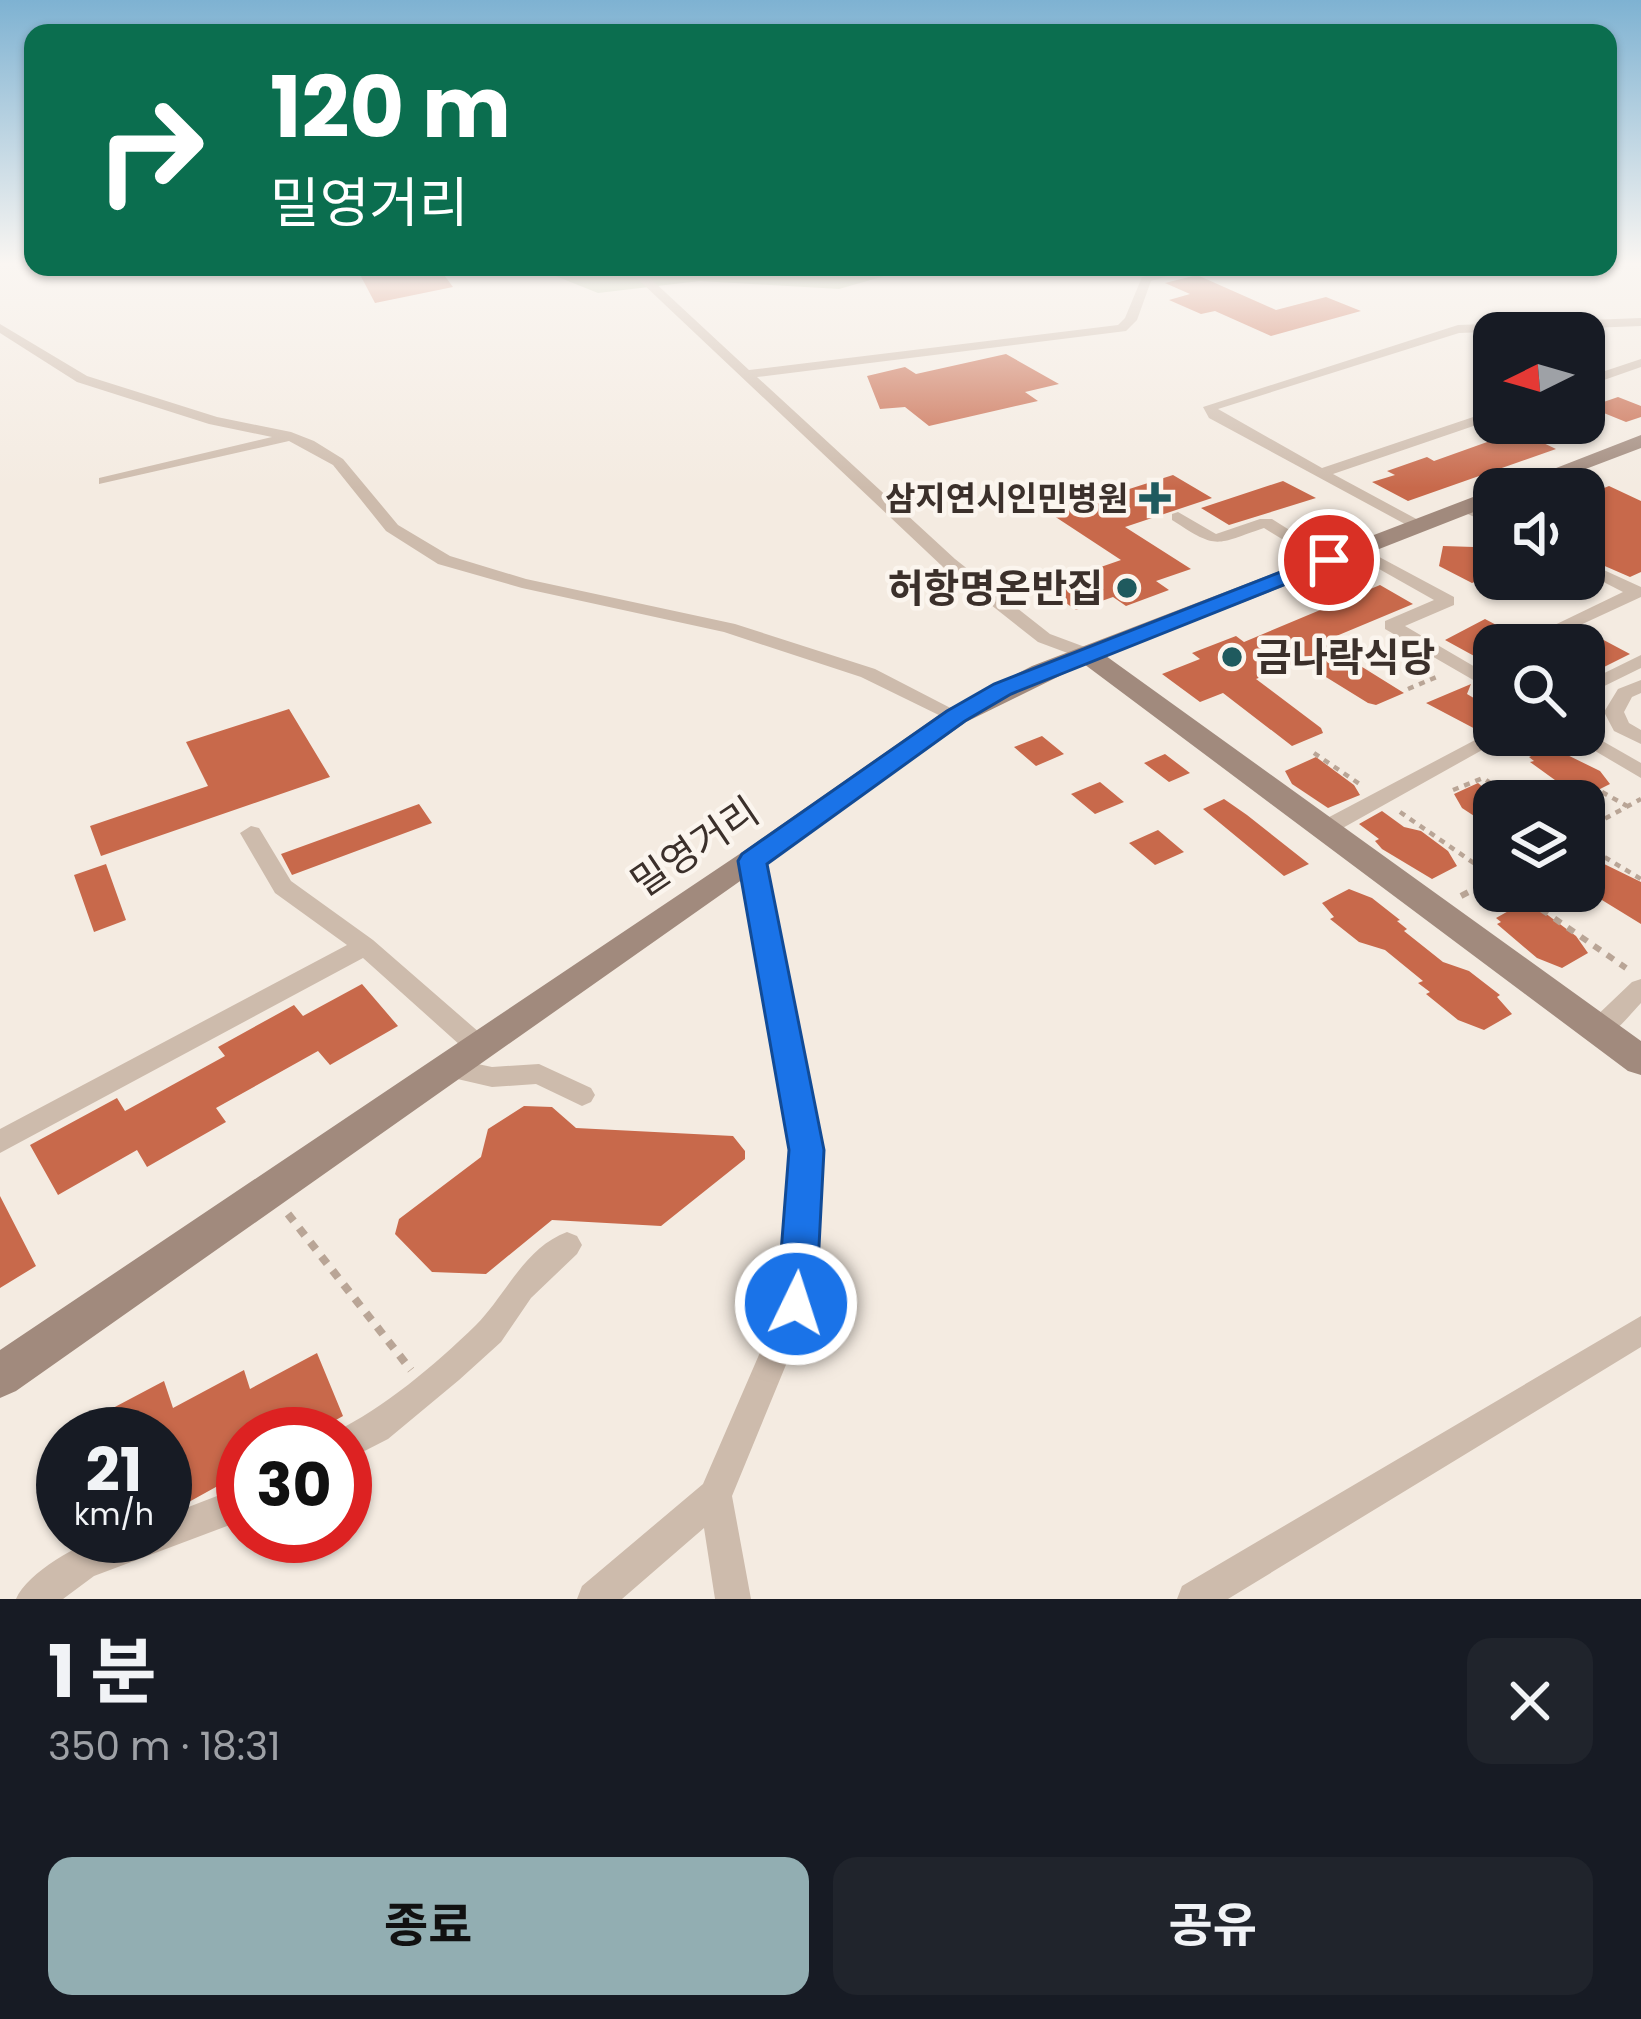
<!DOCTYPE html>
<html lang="ko">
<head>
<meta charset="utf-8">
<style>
  :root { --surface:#171b24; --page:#20242c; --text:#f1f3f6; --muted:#9ea1a6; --accent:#92aeb2 }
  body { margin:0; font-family:Poppins,"Noto Sans KR",sans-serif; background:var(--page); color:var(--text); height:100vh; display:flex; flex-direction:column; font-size:45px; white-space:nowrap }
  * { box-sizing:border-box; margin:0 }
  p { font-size:39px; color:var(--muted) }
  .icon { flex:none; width:66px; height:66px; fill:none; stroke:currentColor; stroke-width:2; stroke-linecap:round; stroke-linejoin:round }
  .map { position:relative; height:1599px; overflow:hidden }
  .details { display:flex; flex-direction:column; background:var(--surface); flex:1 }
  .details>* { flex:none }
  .guide { position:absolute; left:24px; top:24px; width:1593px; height:252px; border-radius:24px; box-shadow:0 3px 9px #0004; background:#0b6e4f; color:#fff; overflow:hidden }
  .needle { width:78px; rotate:265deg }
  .buttons { position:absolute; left:1473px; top:312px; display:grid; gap:24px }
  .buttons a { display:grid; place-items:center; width:132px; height:132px; border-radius:24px; background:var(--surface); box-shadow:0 3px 9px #0004; font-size:60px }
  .speed { position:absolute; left:36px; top:1407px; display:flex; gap:24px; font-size:60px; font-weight:700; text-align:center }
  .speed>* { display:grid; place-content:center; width:156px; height:156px; border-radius:50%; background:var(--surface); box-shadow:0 3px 9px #0004; line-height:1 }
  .speed small { font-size:30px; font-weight:400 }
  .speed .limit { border:18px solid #d22; background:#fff; color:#111 }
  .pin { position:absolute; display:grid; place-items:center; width:102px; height:102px; color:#fff; margin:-51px; border:6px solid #fff; border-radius:50%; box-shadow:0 3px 12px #0007 }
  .me { position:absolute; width:132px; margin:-66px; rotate:4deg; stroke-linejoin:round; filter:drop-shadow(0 0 9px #0008) }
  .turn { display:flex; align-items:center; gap:42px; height:252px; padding:0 48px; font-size:54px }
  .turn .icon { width:156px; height:156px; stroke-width:2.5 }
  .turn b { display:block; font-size:84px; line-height:102px }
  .round { display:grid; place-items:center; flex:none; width:126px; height:126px; border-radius:24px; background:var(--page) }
  .headline { display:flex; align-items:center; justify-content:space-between; height:204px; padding:0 48px }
  h1 { font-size:72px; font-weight:700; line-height:90px }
  .button { display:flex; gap:24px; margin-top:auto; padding:24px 48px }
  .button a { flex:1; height:138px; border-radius:24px; background:var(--accent); color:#111; font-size:48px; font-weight:700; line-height:138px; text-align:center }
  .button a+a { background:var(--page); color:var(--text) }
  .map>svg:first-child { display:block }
  .green { fill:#b8c4a0 }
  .building { fill:#c8694b }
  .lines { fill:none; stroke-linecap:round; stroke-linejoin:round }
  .path-far2 { stroke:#b9a596; stroke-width:4.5; stroke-dasharray:6 6; stroke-linecap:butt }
  .path-far1 { stroke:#b9a596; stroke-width:6; stroke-dasharray:8 8; stroke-linecap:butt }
  .path { stroke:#b9a596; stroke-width:8; stroke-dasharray:9 9; stroke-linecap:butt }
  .street { fill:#cdbbac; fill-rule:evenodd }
  .secondary { fill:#a18a7d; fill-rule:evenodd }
  .route { fill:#1a73e8; stroke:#114b97; stroke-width:3 }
  .poi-dot { fill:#1f5a5e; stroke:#fbf5ee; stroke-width:4.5 }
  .labels { text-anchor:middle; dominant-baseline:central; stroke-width:9; stroke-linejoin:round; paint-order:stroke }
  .far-poi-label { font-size:33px; font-weight:bold; fill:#3b302b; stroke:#fbf5ee; text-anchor:end }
  .poi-label { font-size:39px; font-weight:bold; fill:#3b302b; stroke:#fbf5ee; text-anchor:end }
  .street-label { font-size:39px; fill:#3b302b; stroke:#fbf5ee }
</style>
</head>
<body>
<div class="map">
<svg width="1641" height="1599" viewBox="0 0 1641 1599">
  <rect width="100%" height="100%" fill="#f4ebe1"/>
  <path class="green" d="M533 267H916L839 289 700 281 598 293Z"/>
  <path class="building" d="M356 267H438L453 287 375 303Z
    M1197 275 1276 310 1326 297 1361 311 1271 336 1215 311 1201 314 1169 300 1190 294 1165 283Z
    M1006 354 1059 384 1025 392 1038 401 929 426 905 407 880 409 867 376 905 367 916 374Z
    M1618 397 1641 406V417L1626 422 1589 407Z
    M1518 431 1556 449 1408 501 1372 482 1395 475 1387 471 1427 457 1434 461Z
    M1173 475 1212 498 1125 527 1191 569 1156 581 1169 590 1126 606 1113 597 1076 610 1043 587 1121 560 1051 514Z
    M1283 481 1316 498 1229 525 1201 508Z
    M1609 486 1641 501V572L1630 577 1584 557V496Z
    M1494 540V574L1472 583 1439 566 1443 546 1474 547Z
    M1380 585 1413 604 1322 642 1404 693 1376 705 1368 703 1300 661 1256 679 1321 728 1323 733 1292 746 1223 693 1200 702 1162 674 1200 659 1192 653 1236 636 1244 642Z
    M1485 619 1519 637 1476 657 1445 640Z
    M1598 637 1630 654 1584 677V643Z
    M1471 684 1467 694 1494 710V726L1481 732 1426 703Z
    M289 709 330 777 101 856 90 826 208 786 186 742Z
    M1042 736 1064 754 1036 766 1014 747Z
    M1551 747 1600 771 1610 784 1588 795 1566 788 1530 762 1534 761 1529 757Z
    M1165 754 1190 773 1169 782 1144 763Z
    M1316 757 1354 785 1360 795 1328 808 1292 784 1285 771Z
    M1100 782 1124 802 1095 814 1071 794Z
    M1494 782V829L1462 808 1454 794 1478 783 1483 787Z
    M1224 799 1247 815 1309 864 1284 876 1203 809Z
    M419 804 432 823 292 875 281 854Z
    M1382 811 1404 827 1421 831 1448 851 1457 866 1432 879 1382 849 1375 841 1379 839 1359 824Z
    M1158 830 1184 852 1155 865 1129 843Z
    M1598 861 1641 882V924L1584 889V869Z
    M106 864 126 920 94 932 74 875Z
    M1349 889 1372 898 1400 920 1397 921 1407 929 1404 931 1443 962 1469 971 1500 995 1497 997 1512 1014 1484 1030 1458 1020 1426 994 1430 992 1418 983 1423 981 1385 950 1359 942 1330 919 1334 917 1322 903Z
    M1521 904 1545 913 1576 936 1588 953 1562 968 1537 958 1497 924 1501 922 1496 918Z
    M362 984 398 1026 330 1065 318 1051 216 1108 226 1122 147 1167 137 1150 58 1195 30 1145 117 1098 125 1111 225 1056 218 1047 294 1005 303 1016Z
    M524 1106 552 1107 576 1128 733 1136 745 1151V1159L661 1226 552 1220 486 1274 432 1272 395 1234 399 1219 481 1157 488 1129Z
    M0 1196 36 1266 0 1288Z
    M317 1353 343 1416 311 1434H243V1472L187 1503 173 1455 165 1459V1434H99L94 1418 164 1381 173 1408 244 1370 250 1389Z"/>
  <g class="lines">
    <path class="path-far2" d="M1408 689 1439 676
      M1314 753 1361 785
      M1453 790 1483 778 1517 801
      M1602 792 1627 806
      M1400 812 1494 877
      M1584 830 1641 799
      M1584 859 1596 852 1641 879
      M1487 882 1494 879"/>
    <path class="path-far1" d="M1515 891 1626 968
      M1461 896 1493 879"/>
    <path class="path" d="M288 1214 411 1370"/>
    <path class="street" d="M625 267H638L749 370 1118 325 1125 318 1142 277 1179 267H1198L1151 281 1137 320 1126 331 757 377 955 559 1050 634 1093 650 1096 654 1093 658H1081L1038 642 943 567Z
      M1641 318V326L1459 333 1218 409 1322 468 1494 410V419L1333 474 1422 522V528L1416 530 1209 418 1203 407 1458 325Z
      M0 324 87 376 217 417 291 432 314 441 343 459 398 525 450 556 526 579 735 624 875 669 966 716 963 720H949L861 677 724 632 522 588 438 564 386 531 333 465 289 441 99 484V478L272 437 209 424 77 382 0 333Z
      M1641 359V367L1584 387V378Z
      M1465 502 1494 515V526L1459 510V504Z
      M1178 512 1216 534 1260 519H1272L1337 560 1329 565 1323 564 1264 528C1214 545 1218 550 1172 520V514Z
      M1355 544 1454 597V605L1405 626 1494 678V692L1385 629V621L1434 600 1349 552 1347 549Z
      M1584 561 1641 587V597L1537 645H1513L1623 592 1584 572Z
      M1641 655V668L1584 696V683Z
      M1641 680V693L1632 697 1624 712 1629 723 1641 730V744L1614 731 1604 712 1618 689Z
      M1494 730V735H1509L1332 834H1316L1313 829 1316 824Z
      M1585 731 1641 763V778L1568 735H1584Z
      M251 826 259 828 291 881 373 940 488 1040 492 1047 488 1054 479 1057 470 1054 363 958 0 1153V1129L347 945 275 893 240 833Z
      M752 854 763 861 821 1150 811 1304 732 1496 751 1599H715L704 1528 622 1599H577L582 1586 703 1484 781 1304 793 1150 741 861Z
      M1641 979V1003C1627 1017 1611 1043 1589 1037L1585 1030 1589 1023 1632 982Z
      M449 1058 492 1067 539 1064 591 1088 595 1095 591 1102 582 1106 536 1084 492 1087 440 1075 436 1068 440 1061Z
      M567 1232 577 1236 582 1245 577 1254 531 1298 501 1342 459 1380 388 1439 345 1461V1434L333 1433C385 1407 434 1366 476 1325 506 1295 524 1248 567 1232Z
      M1641 1316V1347L1228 1599H1177L1182 1586Z
      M243 1486V1520L94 1576 63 1599H16C27 1573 80 1542 108 1536 126 1533 147 1536 165 1536V1516Z"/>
    <path class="secondary" d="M1641 435V448L1533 489H1502Z
      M1494 489V504L1106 656 1641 1041V1075L1628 1071 1084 664 966 722 16 1391 0 1398V1350L741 853 946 710 1032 666Z"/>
  </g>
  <linearGradient id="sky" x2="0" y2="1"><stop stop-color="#7eb2d2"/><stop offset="0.54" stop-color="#faf6f2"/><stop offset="1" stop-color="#faf6f2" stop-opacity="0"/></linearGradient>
  <rect width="1641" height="488" fill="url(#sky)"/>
  <path class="route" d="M1329 553 1336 555V564L1011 694 965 721 767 864 824 1150 816 1304 810 1317 796 1322 782 1317 777 1304 789 1150 738 861 742 854 947 711 994 684Z"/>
  <g class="poi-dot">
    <path d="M1149 480h12v12h12v12h-12v12h-12v-12h-12v-12h12z"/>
    <circle cx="1127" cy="588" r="12"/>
    <circle cx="1232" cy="657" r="12"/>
  </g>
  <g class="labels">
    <g class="far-poi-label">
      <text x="1128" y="498">삼지연시인민병원</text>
    </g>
    <g class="poi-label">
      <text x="1103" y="588">허항명온반집</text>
      <text x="1256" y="657" text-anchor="start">금나락식당</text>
    </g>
    <g class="street-label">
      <text transform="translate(695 847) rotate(-34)">밀영거리</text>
    </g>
  </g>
</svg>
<div class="buttons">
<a><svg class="needle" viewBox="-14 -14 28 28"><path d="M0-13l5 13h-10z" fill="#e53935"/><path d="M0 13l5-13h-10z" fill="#9ea1a6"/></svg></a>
<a><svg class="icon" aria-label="sound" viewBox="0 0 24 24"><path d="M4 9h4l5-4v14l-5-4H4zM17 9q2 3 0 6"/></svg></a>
<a><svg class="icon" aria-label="search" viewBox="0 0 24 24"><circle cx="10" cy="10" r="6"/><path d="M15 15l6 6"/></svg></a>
<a><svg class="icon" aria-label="layers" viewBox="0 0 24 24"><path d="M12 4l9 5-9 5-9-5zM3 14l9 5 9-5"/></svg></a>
</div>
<div class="speed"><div>21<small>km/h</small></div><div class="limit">30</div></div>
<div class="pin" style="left:1329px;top:560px;background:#d93025"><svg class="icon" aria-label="arrive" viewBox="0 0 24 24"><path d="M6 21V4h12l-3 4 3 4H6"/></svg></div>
<svg class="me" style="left:796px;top:1304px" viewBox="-20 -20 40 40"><circle r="17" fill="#1a73e8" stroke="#fff" stroke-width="3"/><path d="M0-11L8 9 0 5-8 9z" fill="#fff"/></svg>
<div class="guide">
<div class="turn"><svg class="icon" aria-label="right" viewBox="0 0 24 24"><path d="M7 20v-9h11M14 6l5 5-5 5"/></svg><div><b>120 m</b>밀영거리</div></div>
</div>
</div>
<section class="details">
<div class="headline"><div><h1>1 분</h1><p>350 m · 18:31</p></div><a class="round"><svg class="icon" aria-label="close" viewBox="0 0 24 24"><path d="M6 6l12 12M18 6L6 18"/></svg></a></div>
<div class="button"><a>종료</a><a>공유</a></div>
</section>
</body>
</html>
